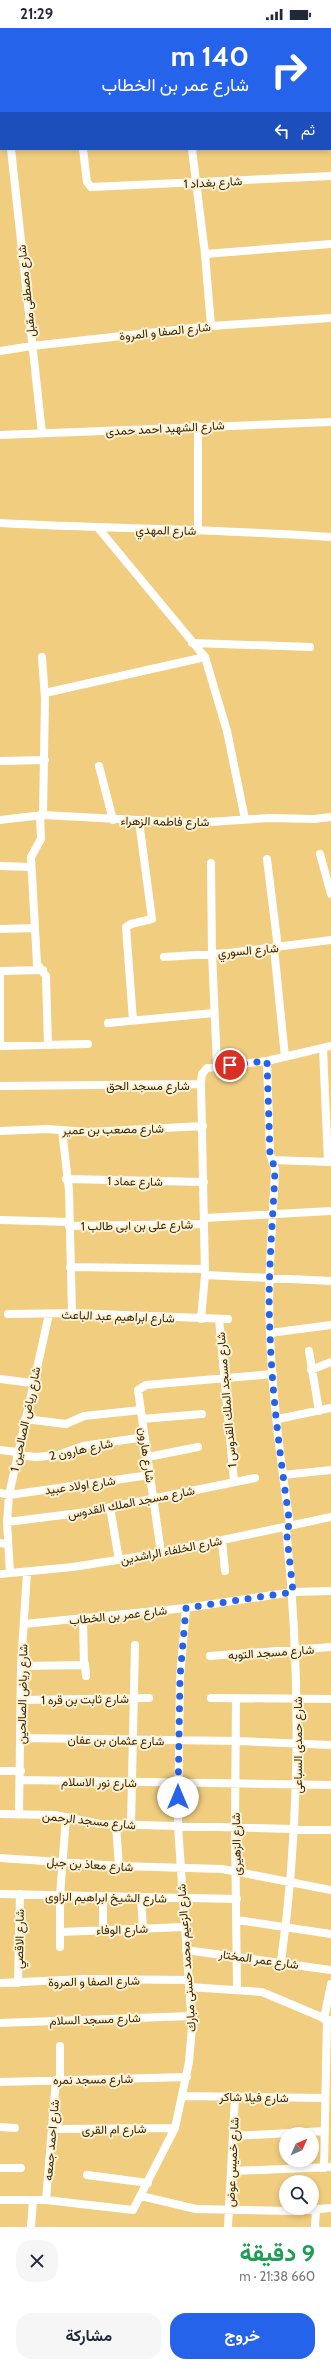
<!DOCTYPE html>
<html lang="ar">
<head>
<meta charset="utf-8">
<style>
  :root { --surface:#fff; --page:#f6f6f7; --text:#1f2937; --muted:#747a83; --accent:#2563eb }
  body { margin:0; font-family:Cabin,Vazirmatn,sans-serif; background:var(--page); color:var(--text); direction:rtl; height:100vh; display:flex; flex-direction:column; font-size:15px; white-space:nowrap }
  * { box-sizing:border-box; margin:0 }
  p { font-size:13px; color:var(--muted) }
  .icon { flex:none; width:22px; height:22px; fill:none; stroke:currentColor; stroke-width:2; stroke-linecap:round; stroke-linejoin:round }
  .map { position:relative; height:2199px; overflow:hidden; direction:ltr }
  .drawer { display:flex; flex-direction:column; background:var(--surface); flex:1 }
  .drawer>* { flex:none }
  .banner { position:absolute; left:0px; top:0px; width:331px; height:122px; box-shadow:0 2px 6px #0003; direction:rtl; background:#2563eb; color:#fff; overflow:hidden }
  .needle { width:26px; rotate:45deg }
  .controls { position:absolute; left:279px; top:2099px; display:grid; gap:8px }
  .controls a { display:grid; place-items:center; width:40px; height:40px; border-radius:50%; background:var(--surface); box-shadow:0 2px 6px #0003; font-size:20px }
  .pin { position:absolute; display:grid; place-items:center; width:34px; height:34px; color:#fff; margin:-17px; border:2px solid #fff; border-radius:50%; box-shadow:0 1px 4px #0007 }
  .me { position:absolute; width:44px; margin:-22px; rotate:0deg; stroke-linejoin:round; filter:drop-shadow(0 0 3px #0008) }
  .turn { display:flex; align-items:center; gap:14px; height:84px; padding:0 16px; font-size:18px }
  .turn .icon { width:52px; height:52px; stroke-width:2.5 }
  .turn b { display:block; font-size:28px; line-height:34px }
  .then { display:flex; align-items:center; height:38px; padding:0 16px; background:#0003; gap:8px; font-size:15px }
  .round { display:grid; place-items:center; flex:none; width:42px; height:42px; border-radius:16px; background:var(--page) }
  .head { display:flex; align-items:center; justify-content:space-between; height:68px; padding:0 16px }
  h1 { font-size:24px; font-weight:700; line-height:30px; color:#1e9e55 }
  .primary-button { display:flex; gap:8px; margin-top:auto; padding:8px 16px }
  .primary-button a { flex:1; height:46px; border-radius:16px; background:var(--accent); color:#fff; font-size:16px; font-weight:700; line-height:46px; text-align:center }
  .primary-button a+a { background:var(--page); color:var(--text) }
  .status { display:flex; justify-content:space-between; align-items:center; height:28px; padding:0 20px; background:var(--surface); direction:ltr }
  .status svg { height:11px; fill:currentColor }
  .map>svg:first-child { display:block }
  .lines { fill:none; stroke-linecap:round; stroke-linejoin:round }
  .minor { stroke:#fff; stroke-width:8 }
  .route { stroke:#2563eb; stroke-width:7; stroke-dasharray:0 12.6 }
  .labels { text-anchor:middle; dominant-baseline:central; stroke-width:4; stroke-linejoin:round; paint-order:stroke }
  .street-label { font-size:12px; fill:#342604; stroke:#fff1d3 }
</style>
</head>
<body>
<div class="status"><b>21:29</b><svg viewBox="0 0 49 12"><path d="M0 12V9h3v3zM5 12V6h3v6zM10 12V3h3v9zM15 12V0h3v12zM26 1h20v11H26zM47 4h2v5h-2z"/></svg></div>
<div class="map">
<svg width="331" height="2199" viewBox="0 0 331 2199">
  <rect width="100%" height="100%" fill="#f0cd7f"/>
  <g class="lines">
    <path class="minor" d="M73 0V1
      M179 0V1
      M0 16H1
      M330 36H331
      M0 63H1
      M0 114H1
      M11 121 42 405
      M83 121 87 154 91 159 331 148
      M192 121 205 226 211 298
      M205 226 331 216
      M0 323 32 318 211 298 331 290
      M0 407 331 394
      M0 495C110 501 221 501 331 509
      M99 501 205 629 227 703 245 791
      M198 503V398
      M192 615 310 619
      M42 629 45 671 43 787
      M45 665 205 629
      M0 733 45 732
      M99 738 113 792
      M40 787 41 811 31 829 37 936 46 948 48 1017
      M0 792 43 787 194 795 269 790 314 791 331 789
      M320 826 331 866
      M267 831 278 920
      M211 835 212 925 217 1038
      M0 838 31 839
      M0 901 35 900
      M274 920 285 1029
      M164 929 228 925 331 912
      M0 943V1018L88 1016
      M0 943 43 942
      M133 992 126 899 131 896 152 891 139 793
      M108 995 214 985
      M323 1020 328 1134
      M267 1033 270 1126 275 1141C273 1196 267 1250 270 1305 272 1369 281 1434 290 1498
      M201 1055 205 1247 201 1291
      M0 1058 198 1056 201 1055 202 1046 207 1040 267 1033 331 1018
      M62 1102 69 1162 72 1285
      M0 1103 47 1101 88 1104 203 1098
      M272 1132 331 1134
      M66 1151 204 1154
      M204 1190 331 1183
      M0 1192 69 1194
      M69 1198 204 1196
      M70 1239 205 1241
      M205 1247 331 1253
      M8 1286 72 1285 228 1291
      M219 1291 234 1453
      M270 1305 331 1297
      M309 1323 319 1383
      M311 1342 331 1334
      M0 1351 32 1355
      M25 1391 66 1396 84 1388 141 1382
      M142 1391 202 1386
      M278 1391 331 1380
      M0 1422 17 1424
      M17 1427 36 1429 58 1427 83 1418 145 1409
      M148 1429 198 1419
      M283 1447 331 1442
      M0 1465 9 1467 150 1447
      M110 1479 119 1532
      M7 1494 87 1484 255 1450
      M222 1512 225 1543
      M0 1515 8 1516
      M161 1525 138 1362 146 1357 273 1346
      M10 1545 7 1494 9 1467 49 1286
      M0 1546 73 1539 161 1525 331 1489
      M24 1596 186 1580 293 1564 331 1563
      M210 1628 331 1619
      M85 1636 86 1648
      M21 1638 84 1637 83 1590
      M211 1670 331 1671
      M236 1670 235 1799 237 1961
      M21 1672 149 1670
      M21 1710 237 1713 331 1717
      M0 1743H21
      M21 1752 331 1757
      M0 1786 55 1787 100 1796 331 1802
      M19 1787 21 1638 27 1544
      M116 1797 119 1838
      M131 1797 135 1617
      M0 1830 119 1838 222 1841 331 1862
      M0 1866 237 1871
      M103 1869V1902
      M141 1869 143 1901
      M237 1892 331 1906
      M60 1904 184 1899
      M60 1919V1868L66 1789
      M186 1922 331 1942
      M281 1934C301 1789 301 1645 286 1499
      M0 1955 85 1951 188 1952
      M18 1955 20 1866
      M189 1959 262 1964 331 1993
      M324 1991 331 1956
      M0 1995 191 1988
      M60 2052V2018
      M0 2054 187 2049
      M182 2068 325 2070
      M0 2099 15 2100
      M53 2101 175 2100
      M234 2108 325 2103
      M0 2140H21
      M324 2140 327 1992
      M233 2143 331 2139
      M87 2147 148 2155
      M141 2168 196 2181 292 2183 331 2180
      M0 2172H46L133 2182 175 2100 189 2034 192 1999 178 1798 180 1649 186 1580
      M46 2172 56 2052
      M31 2199 33 2172
      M228 2199 235 2068
      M315 2199 316 2181"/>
  </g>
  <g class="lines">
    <path class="route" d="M178 1769 180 1649 186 1580 293 1564 286 1499 290 1498C281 1434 272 1369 270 1305 267 1250 273 1196 275 1141L270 1126 267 1033 230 1037"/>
  </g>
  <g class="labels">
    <g class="street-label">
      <text transform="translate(213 154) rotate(-3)">شارع بغداد 1</text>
      <text transform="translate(26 263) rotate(-96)">شارع مصطفى مقبل</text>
      <text transform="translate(165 303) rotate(-6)">شارع الصفا و المروة</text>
      <text transform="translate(165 400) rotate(-3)">شارع الشهيد احمد حمدى</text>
      <text transform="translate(166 502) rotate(1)">شارع المهدي</text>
      <text transform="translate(165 793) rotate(1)">شارع فاطمه الزهراء</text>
      <text transform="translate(248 922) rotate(-5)">شارع السوري</text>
      <text x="148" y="1057">شارع مسجد الحق</text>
      <text transform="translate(113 1101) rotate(-1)">شارع مصعب بن عمير</text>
      <text transform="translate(135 1153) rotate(1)">شارع عماد 1</text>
      <text transform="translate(137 1197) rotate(-1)">شارع على بن ابى طالب 1</text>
      <text transform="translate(118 1288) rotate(2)">شارع ابراهيم عبد الباعث</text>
      <text transform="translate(226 1372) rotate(-95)">شارع مسجد الملك القدوس 1</text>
      <text transform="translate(25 1391) rotate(-78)">شارع رياض الصالحين 1</text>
      <text transform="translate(81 1421) rotate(-12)">شارع هارون 2</text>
      <text transform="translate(147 1427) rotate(82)">شارع هارون</text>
      <text transform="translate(80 1457) rotate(-8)">شارع اولاد عبيد</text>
      <text transform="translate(131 1474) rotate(-11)">شارع مسجد الملك القدوس</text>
      <text transform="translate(171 1522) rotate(-11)">شارع الخلفاء الراشدين</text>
      <text transform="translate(118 1587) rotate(-6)">شارع عمر بن الخطاب</text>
      <text transform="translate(271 1624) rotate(-4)">شارع مسجد التوبه</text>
      <text transform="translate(22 1666) rotate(-89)">شارع رياض الصالحين</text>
      <text transform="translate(85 1671) rotate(-1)">شارع ثابت بن قره 1</text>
      <text transform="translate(116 1712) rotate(1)">شارع عثمان بن عفان</text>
      <text transform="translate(297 1717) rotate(-90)">شارع حمدى السباعى</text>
      <text transform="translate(99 1754) rotate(1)">شارع نور الاسلام</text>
      <text transform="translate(89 1792) rotate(6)">شارع مسجد الرحمن</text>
      <text transform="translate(236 1816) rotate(-91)">شارع الزهيرى</text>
      <text transform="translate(90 1836) rotate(4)">شارع معاذ بن جبل</text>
      <text transform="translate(106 1869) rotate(1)">شارع الشيخ ابراهيم الزاوى</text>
      <text transform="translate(122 1901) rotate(-2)">شارع الوفاء</text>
      <text transform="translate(19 1911) rotate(-89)">شارع الاقصي</text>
      <text transform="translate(186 1930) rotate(-94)">شارع الزعيم محمد حسنى مبارك</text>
      <text transform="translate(259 1931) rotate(8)">شارع عمر المختار</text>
      <text transform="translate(94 1953) rotate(-1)">شارع الصفا و المروة</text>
      <text transform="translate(95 1991) rotate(-2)">شارع مسجد السلام</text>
      <text transform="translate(93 2051) rotate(-1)">شارع مسجد نمره</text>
      <text transform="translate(254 2069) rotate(1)">شارع فيلا شاكر</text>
      <text transform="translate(114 2101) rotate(-1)">شارع ام القرى</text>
      <text transform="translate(51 2112) rotate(-85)">شارع احمد جمعه</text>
      <text transform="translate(232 2134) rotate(-87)">شارع خميس عوض</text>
    </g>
  </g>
</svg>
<div class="controls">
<a><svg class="needle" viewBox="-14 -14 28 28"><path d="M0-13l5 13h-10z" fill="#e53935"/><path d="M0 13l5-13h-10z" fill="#747a83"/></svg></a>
<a><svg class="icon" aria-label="search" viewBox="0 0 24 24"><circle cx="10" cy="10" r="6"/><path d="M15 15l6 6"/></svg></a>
</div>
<div class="pin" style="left:230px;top:1037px;background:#d93025"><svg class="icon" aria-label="arrive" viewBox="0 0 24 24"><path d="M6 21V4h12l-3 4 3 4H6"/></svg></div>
<svg class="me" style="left:178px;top:1769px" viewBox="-20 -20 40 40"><circle r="19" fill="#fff"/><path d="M0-13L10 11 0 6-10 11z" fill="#2563eb"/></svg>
<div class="banner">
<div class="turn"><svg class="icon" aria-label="right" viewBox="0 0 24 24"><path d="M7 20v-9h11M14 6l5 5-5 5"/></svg><div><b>140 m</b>شارع عمر بن الخطاب</div></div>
<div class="then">ثم<svg class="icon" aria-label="left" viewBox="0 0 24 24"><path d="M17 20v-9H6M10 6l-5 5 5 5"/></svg></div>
</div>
</div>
<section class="drawer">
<div class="head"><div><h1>9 دقيقة</h1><p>660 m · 21:38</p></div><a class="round"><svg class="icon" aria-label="close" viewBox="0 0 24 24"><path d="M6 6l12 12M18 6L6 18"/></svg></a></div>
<div class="primary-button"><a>خروج</a><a>مشاركة</a></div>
</section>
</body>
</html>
